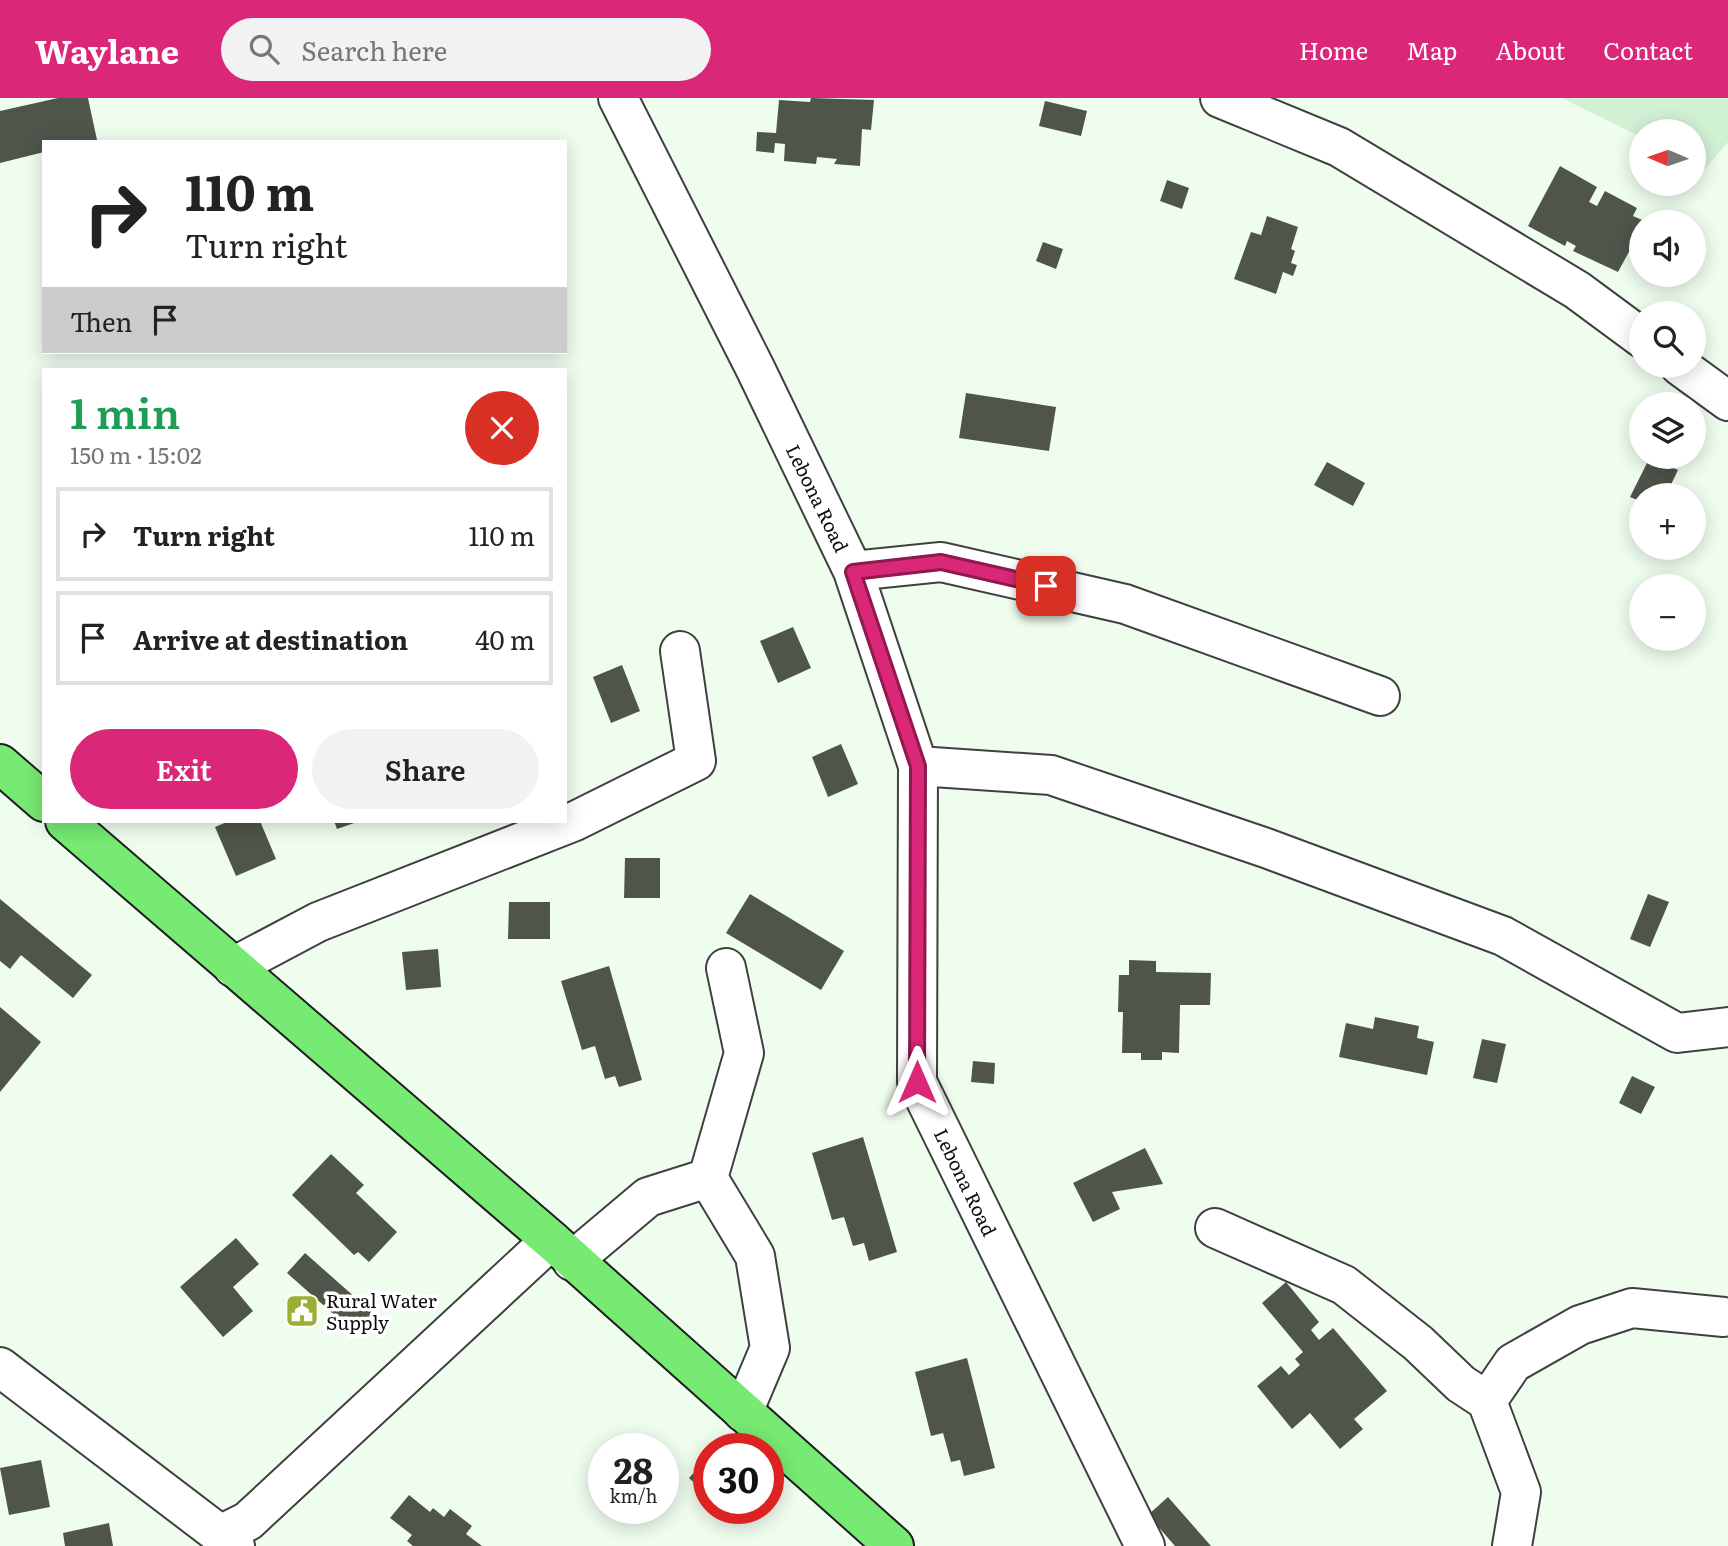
<!DOCTYPE html>
<html lang="en">
<head>
<meta charset="utf-8">
<style>
  :root { --surface:#fff; --page:#f2f2f2; --text:#222; --muted:#767676; --line:#e0e0e0; --accent:#db2777 }
  body { margin:0; font-family:Literata,serif; background:var(--page); color:var(--text); height:100vh; display:flex; flex-direction:column; font-size:26px; white-space:nowrap }
  * { box-sizing:border-box; margin:0 }
  p { font-size:23px; color:var(--muted) }
  .icon { flex:none; width:38px; height:38px; fill:none; stroke:currentColor; stroke-width:2; stroke-linecap:round; stroke-linejoin:round }
  .map { position:relative; flex:1; overflow:hidden }
  .panel { position:absolute; left:42px; top:270px; width:525px; height:455px; display:flex; flex-direction:column; background:var(--surface); border-radius:0px; box-shadow:0 4px 18px #0003 }
  .panel>* { flex:none }
  .guide { position:absolute; left:42px; top:42px; width:525px; height:214px; border-radius:0px; box-shadow:0 4px 18px #0003; background:#fff; color:var(--text); overflow:hidden }
  .needle { width:46px; rotate:272deg }
  .tools { position:absolute; left:1629px; top:21px; display:grid; gap:14px }
  .tools a { display:grid; place-items:center; width:77px; height:77px; border-radius:50%; background:var(--surface); box-shadow:0 4px 18px #0003; font-size:35px }
  .speed { position:absolute; left:588px; top:1335px; display:flex; gap:14px; font-size:35px; font-weight:700; text-align:center }
  .speed>* { display:grid; place-content:center; width:91px; height:91px; border-radius:50%; background:var(--surface); box-shadow:0 4px 18px #0003; line-height:1 }
  .speed small { font-size:18px; font-weight:400 }
  .speed .limit { border:10px solid #d22; background:#fff; color:#111 }
  .pin { position:absolute; display:grid; place-items:center; width:60px; height:60px; color:#fff; margin:-30px; border-radius:14px; box-shadow:0 4px 10px #0006 }
  .me { position:absolute; width:77px; margin:-38px; rotate:0deg; stroke-linejoin:round; filter:drop-shadow(0 0 5px #0008) }
  .turn { display:flex; align-items:center; gap:24px; height:147px; padding:0 28px; font-size:32px }
  .turn .icon { width:91px; height:91px; stroke-width:2.5 }
  .turn b { display:block; font-size:49px; line-height:60px }
  .then { display:flex; align-items:center; height:66px; padding:0 28px; background:#0003; gap:14px; font-size:26px }
  .round { display:grid; place-items:center; flex:none; width:74px; height:74px; border-radius:37px; background:var(--page) }
  .head { display:flex; align-items:center; justify-content:space-between; height:119px; padding:0 28px }
  h1 { font-size:42px; font-weight:600; line-height:52px; color:#1e9e55 }
  .button { display:flex; gap:14px; margin-top:auto; padding:14px 28px }
  .button a { flex:1; height:80px; border-radius:42px; background:var(--accent); color:#fff; font-size:28px; font-weight:600; line-height:80px; text-align:center }
  .button a+a { background:var(--page); color:var(--text) }
  ul { padding:0; list-style:none }
  li { display:flex; align-items:center; gap:21px; height:94px; margin:0 14px 10px; padding:0 14px; border:4px solid var(--line); border-radius:0px }
  li div { flex:1 }
  li b { display:block; font-size:26px }
  li em { font-style:normal }
  header { display:flex; align-items:center; gap:42px; box-sizing:border-box; height:98px; padding:0 35px; background:var(--accent); color:#fff }
  header strong { font-size:33px }
  nav { display:flex; gap:38px; margin-inline-start:auto; font-size:24px }
  .search { width:490px; height:63px; background:var(--page); display:flex; align-items:center; gap:18px; box-sizing:border-box; padding:0 24px; border-radius:38px; color:var(--muted); font-size:26px }
  .map>svg:first-child { display:block }
  .farmland { fill:#d1f1d5 }
  .building { fill:#4f554b }
  .lines { fill:none; stroke-linecap:round; stroke-linejoin:round }
  .minor-casing { stroke:#404040; stroke-width:42 }
  .major-casing { stroke:#1e1e1e; stroke-width:42 }
  .minor { stroke:#fff; stroke-width:38 }
  .major { stroke:#76ea72; stroke-width:38 }
  .route-casing { stroke:#8e194d; stroke-width:18 }
  .route { stroke:#db2777; stroke-width:12 }
  .labels { text-anchor:middle; dominant-baseline:central; stroke-width:7; stroke-linejoin:round; paint-order:stroke }
  .street-label { font-size:19px; fill:#0d0d0d; stroke:#fff }
  .poi-label { font-size:19px; fill:#0d0d0d; stroke:#fff; text-anchor:start }
</style>
</head>
<body>
<header>
<strong>Waylane</strong>
<div class="search"><svg class="icon" aria-label="search" viewBox="0 0 24 24"><circle cx="10" cy="10" r="6"/><path d="M15 15l6 6"/></svg>Search here</div>
<nav><a>Home</a><a>Map</a><a>About</a><a>Contact</a></nav>
</header>
<div class="map">
<svg width="1728" height="1448" viewBox="0 0 1728 1448">
  <rect width="100%" height="100%" fill="#effdef"/>
  <path class="farmland" d="M1562 0H1728V44L1705 71 1694 65V33H1642L1641 39Z"/>
  <path class="building" d="M58 0H88L97 42 44 44V54L0 65V13Z
    M811 0 874 2 871 32 862 31 860 68 834 66 837 61 817 59 816 66 784 63 785 46 775 45 774 55 756 53 757 34 776 35 779 2 810 4Z
    M1045 3 1087 13 1081 38 1039 28Z
    M1560 68 1597 89 1589 104 1597 108 1605 93 1637 110 1633 118 1642 122V130L1618 174 1573 153 1576 148 1567 143 1565 148 1528 128Z
    M1167 82 1189 90 1182 111 1160 103Z
    M1267 118 1298 129 1291 151 1295 153 1291 165 1297 167 1293 178 1283 174 1276 196 1234 181 1251 134 1261 137Z
    M1043 144 1063 151 1056 171 1036 163Z
    M966 295 1056 309 1049 353 959 340Z
    M1650 359 1678 372 1666 397H1642V404L1630 399Z
    M1327 364 1365 385 1353 408 1314 387Z
    M793 529 811 570 778 585 760 543Z
    M622 567 640 613 611 625 593 579Z
    M841 646 858 686 828 699 812 659Z
    M229 723H260L276 761 236 778 215 729Z
    M334 723H360L337 731Z
    M625 760H660V800H624Z
    M750 796 844 853 821 892 726 835Z
    M1648 796 1669 804 1650 849 1630 841Z
    M0 801 92 877 73 900 21 857 10 871 0 863Z
    M509 804H550V841H508Z
    M438 851 441 889 406 892 402 854Z
    M1129 862 1156 863V874L1211 875 1210 907H1180L1179 955 1162 954V962H1141V955H1122L1123 914H1118L1119 877H1129Z
    M609 868 642 982 619 989 615 978 605 981 595 948 582 952 561 883Z
    M0 909 41 944 0 994Z
    M1375 919 1419 928 1417 940 1434 944 1427 977 1339 959 1346 925 1373 931Z
    M1482 941 1506 946 1497 985 1473 980Z
    M973 963 995 965 994 986 971 984Z
    M1632 978 1655 989 1641 1016 1619 1005Z
    M863 1039 897 1154 869 1163 864 1145 853 1148 844 1119 832 1122 812 1055Z
    M1145 1050 1163 1086 1112 1094 1120 1111 1093 1124 1073 1085Z
    M331 1056 364 1087 356 1095 397 1134 369 1164 358 1154 354 1157 292 1097Z
    M236 1140 259 1166 233 1189 253 1213 223 1239 180 1189Z
    M305 1155 374 1216 356 1236 287 1175Z
    M1286 1184 1319 1224 1311 1232 1319 1242 1333 1230 1387 1293 1354 1321 1363 1331 1340 1351 1310 1315 1292 1331 1257 1288 1281 1268 1289 1277 1300 1267 1295 1261 1303 1254 1262 1205Z
    M967 1260 995 1370 964 1378 960 1362 951 1364 943 1335 931 1338 915 1274Z
    M709 1359V1399L689 1380Z
    M41 1362 50 1409 9 1417 0 1370Z
    M409 1397 430 1414 433 1410 444 1419 450 1411 472 1428 466 1436 482 1448H413L407 1443 412 1437 390 1420Z
    M1168 1399 1211 1448H1175L1148 1417Z
    M109 1425 113 1448H65L63 1435Z"/>
  <g class="lines">
    <defs>
      <path id="minor" d="M618 0 755 270 853 473 918 668 917 984 1145 1448
        M1220 0 1339 49 1577 192 1642 240
        M1680 268 1728 303
        M853 473 941 464 1125 506 1380 598
        M918 668 1051 677 1266 750 1503 838 1677 935 1728 929
        M233 869 318 824 575 723 696 663 680 553
        M708 1080 744 955 726 870
        M1215 1130 1344 1187 1418 1245 1461 1286 1487 1303 1521 1394 1512 1448
        M572 1163 648 1099 708 1080 755 1158 770 1250 743 1314
        M0 1269 235 1448
        M1487 1303 1513 1265 1580 1227 1632 1210 1724 1219
        M222 1436 248 1423 551 1142"/>
      <path id="major" d="M0 666 44 704
        M65 723 551 1142 894 1448"/>
    </defs>
    <use href="#minor" class="minor-casing"/>
    <use href="#major" class="major-casing"/>
    <use href="#minor" class="minor"/>
    <use href="#major" class="major"/>
  </g>
  <g class="lines">
    <defs>
      <path id="route" d="M917 984 918 668 853 474 941 464 1046 488"/>
    </defs>
    <use href="#route" class="route-casing"/>
    <use href="#route" class="route"/>
  </g>
  <defs>
    <symbol id="civic-square" viewBox="-11 -11 22 22"><rect x="-9" y="-9" width="18" height="18" rx="4" fill="#9aaf33" stroke="#fff"/><path d="M-.6-6.5H3V-4.5H.6V-3L4-1V1h2V6H-6V1h2V-1L-.6-3ZM-1.2 2.5V6h2.4V2.5Z" fill="#fff"/></symbol>
  </defs>
  <g fill-rule="evenodd">
    <use href="#civic-square" x="283" y="1194" width="38" height="38"/>
  </g>
  <g class="labels">
    <g class="street-label">
      <text transform="translate(818 400) rotate(64)">Lebona Road</text>
      <text transform="translate(966 1084) rotate(64)">Lebona Road</text>
    </g>
    <g class="poi-label">
      <text x="326" y="1202">Rural Water<tspan x="326" dy="22">Supply</tspan></text>
    </g>
  </g>
</svg>
<div class="tools">
<a><svg class="needle" viewBox="-14 -14 28 28"><path d="M0-13l5 13h-10z" fill="#e53935"/><path d="M0 13l5-13h-10z" fill="#767676"/></svg></a>
<a><svg class="icon" aria-label="sound" viewBox="0 0 24 24"><path d="M4 9h4l5-4v14l-5-4H4zM17 9q2 3 0 6"/></svg></a>
<a><svg class="icon" aria-label="search" viewBox="0 0 24 24"><circle cx="10" cy="10" r="6"/><path d="M15 15l6 6"/></svg></a>
<a><svg class="icon" aria-label="layers" viewBox="0 0 24 24"><path d="M12 4l9 5-9 5-9-5zM3 14l9 5 9-5"/></svg></a>
<a>+</a>
<a>−</a>
</div>
<div class="speed"><div>28<small>km/h</small></div><div class="limit">30</div></div>
<div class="pin" style="left:1046px;top:488px;background:#d93025"><svg class="icon" aria-label="arrive" viewBox="0 0 24 24"><path d="M6 21V4h12l-3 4 3 4H6"/></svg></div>
<svg class="me" style="left:917px;top:984px" viewBox="-20 -20 40 40"><path d="M0-17L14 15 0 8-14 15z" fill="#db2777" stroke="#fff" stroke-width="4"/></svg>
<div class="guide">
<div class="turn"><svg class="icon" aria-label="right" viewBox="0 0 24 24"><path d="M7 20v-9h11M14 6l5 5-5 5"/></svg><div><b>110 m</b>Turn right</div></div>
<div class="then">Then<svg class="icon" aria-label="arrive" viewBox="0 0 24 24"><path d="M6 21V4h12l-3 4 3 4H6"/></svg></div>
</div>
<section class="panel">
<div class="head"><div><h1>1 min</h1><p>150 m · 15:02</p></div><a class="round" style="background:#d93025;color:#fff"><svg class="icon" aria-label="close" viewBox="0 0 24 24"><path d="M6 6l12 12M18 6L6 18"/></svg></a></div>
<ul>
<li><svg class="icon" aria-label="right" viewBox="0 0 24 24"><path d="M7 20v-9h11M14 6l5 5-5 5"/></svg><div><b>Turn right</b></div><em>110 m</em></li>
<li><svg class="icon" aria-label="arrive" viewBox="0 0 24 24"><path d="M6 21V4h12l-3 4 3 4H6"/></svg><div><b>Arrive at destination</b></div><em>40 m</em></li>
</ul>
<div class="button"><a>Exit</a><a>Share</a></div>
</section>
</div>
</body>
</html>
